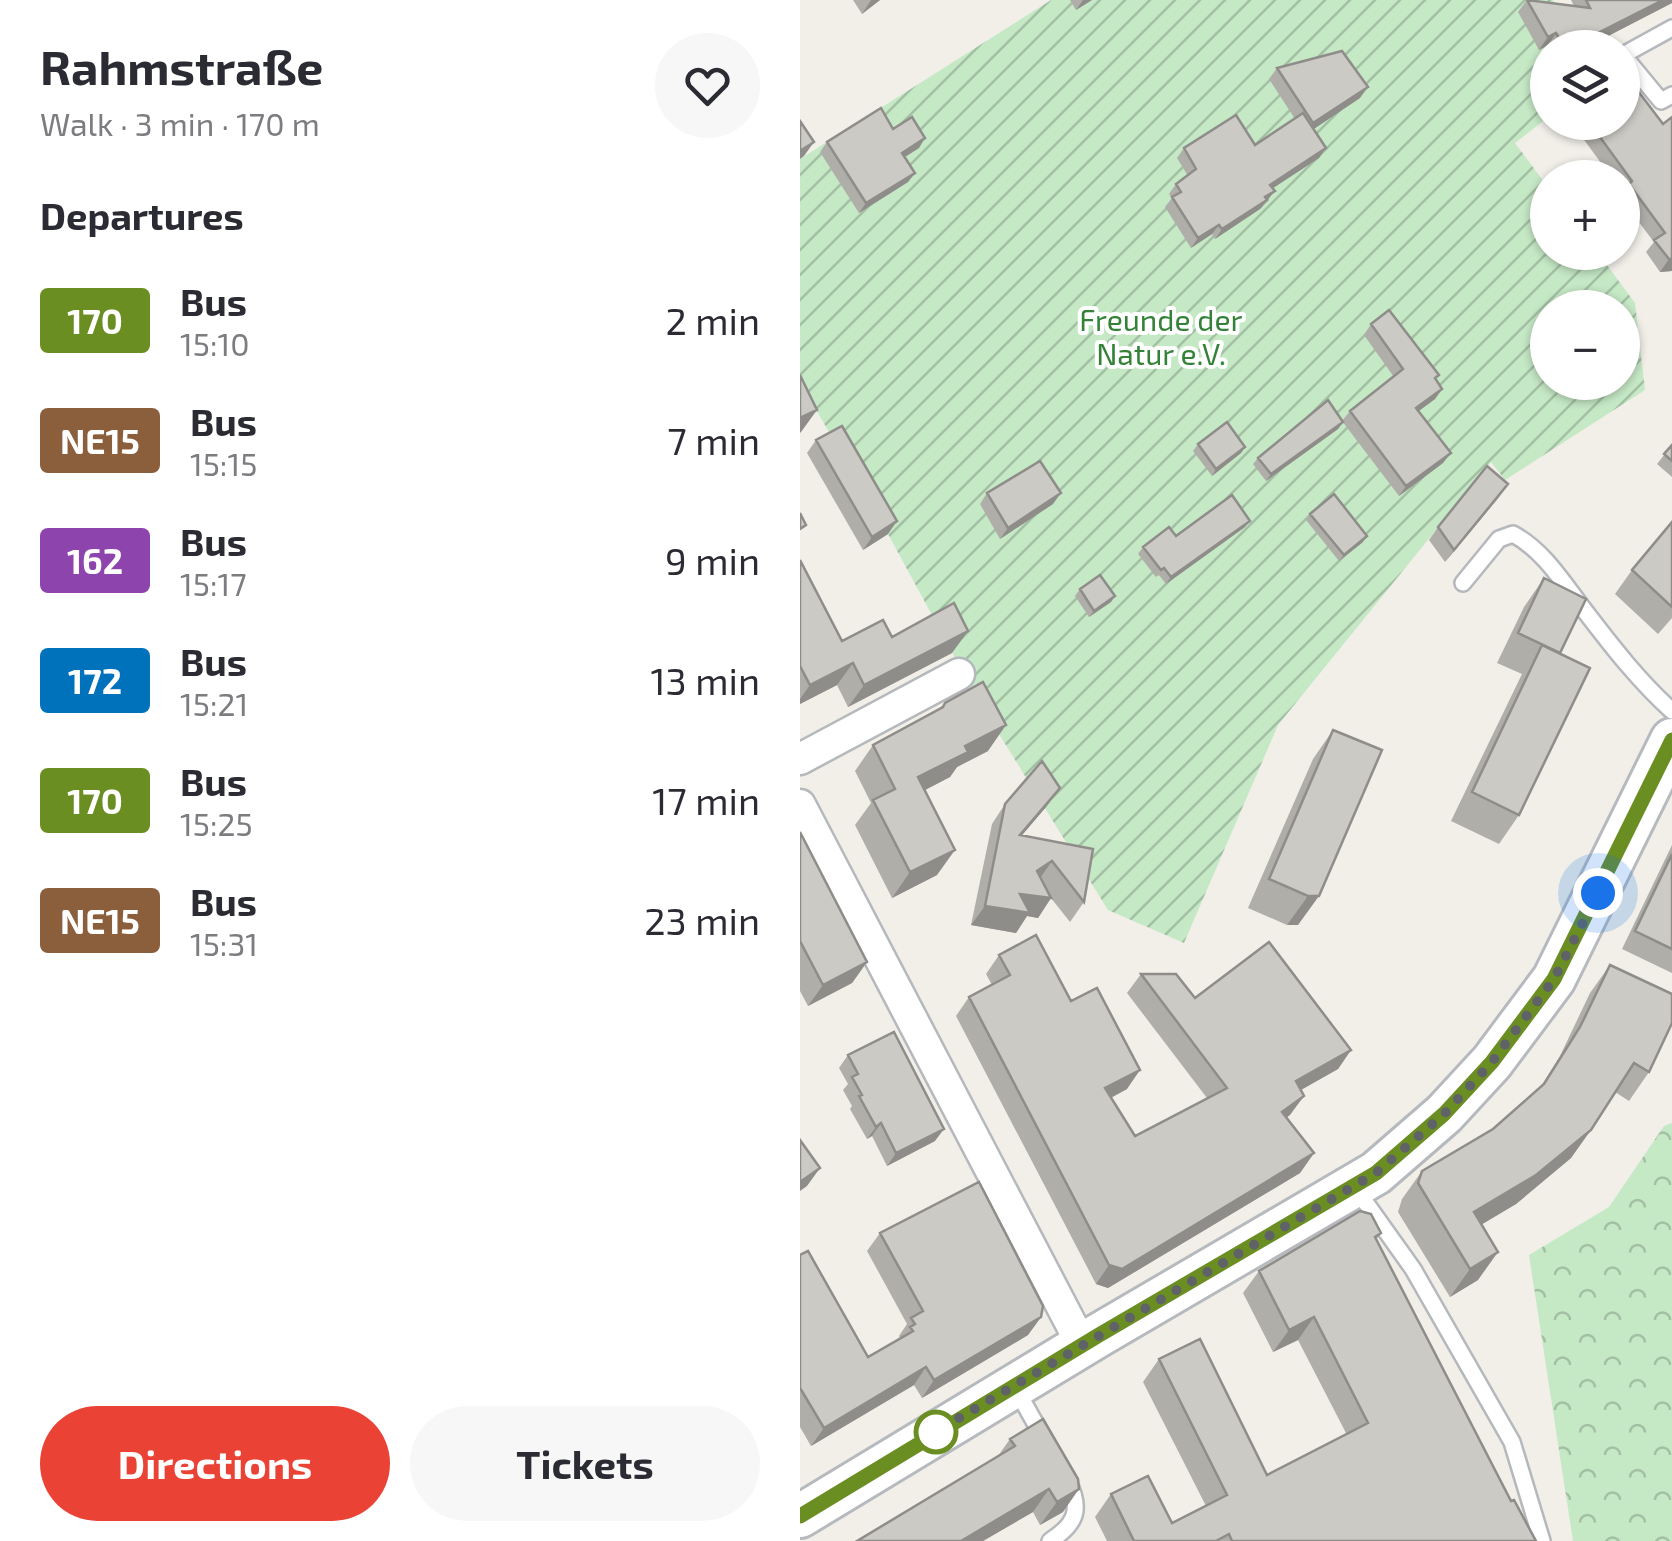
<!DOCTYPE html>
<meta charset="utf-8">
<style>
:root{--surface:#fff;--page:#f7f7f7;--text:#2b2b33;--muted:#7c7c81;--accent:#ea4335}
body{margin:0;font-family:"Exo 2",sans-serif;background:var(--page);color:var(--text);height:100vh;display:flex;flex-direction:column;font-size:38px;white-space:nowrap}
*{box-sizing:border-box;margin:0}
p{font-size:32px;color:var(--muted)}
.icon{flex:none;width:55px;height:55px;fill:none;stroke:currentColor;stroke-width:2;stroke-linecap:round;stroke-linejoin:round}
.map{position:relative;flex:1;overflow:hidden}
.panel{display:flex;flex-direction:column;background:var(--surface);width:800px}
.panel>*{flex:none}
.badge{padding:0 20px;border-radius:8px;font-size:35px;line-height:65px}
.controls{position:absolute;left:730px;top:30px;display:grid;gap:20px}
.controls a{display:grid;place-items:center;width:110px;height:110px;border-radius:50%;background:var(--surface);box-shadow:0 2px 8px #0004;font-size:50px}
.you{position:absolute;width:50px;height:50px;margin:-25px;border:8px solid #fff;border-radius:50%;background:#1a73e8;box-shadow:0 0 0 15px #1a73e833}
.map>.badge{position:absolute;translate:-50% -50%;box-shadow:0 0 0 5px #fff}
h2{padding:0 40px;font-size:38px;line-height:90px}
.round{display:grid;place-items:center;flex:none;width:105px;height:105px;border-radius:52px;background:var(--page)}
.headline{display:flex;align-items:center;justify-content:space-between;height:170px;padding:0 40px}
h1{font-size:48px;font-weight:700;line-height:75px}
.action{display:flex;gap:20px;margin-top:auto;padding:20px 40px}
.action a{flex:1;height:115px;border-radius:60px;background:var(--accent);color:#fff;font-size:40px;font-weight:700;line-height:115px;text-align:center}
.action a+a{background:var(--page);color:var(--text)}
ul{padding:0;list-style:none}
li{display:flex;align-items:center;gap:30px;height:120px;padding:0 40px}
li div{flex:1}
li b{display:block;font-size:38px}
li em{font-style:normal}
li .badge{min-width:110px;font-weight:700;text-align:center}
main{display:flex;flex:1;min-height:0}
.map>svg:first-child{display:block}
.forest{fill:url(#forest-crowns)}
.garden{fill:url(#garden-furrows);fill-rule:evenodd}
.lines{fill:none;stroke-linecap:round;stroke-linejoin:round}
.service-casing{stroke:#b5b8bc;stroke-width:20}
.minor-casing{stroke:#b5b8bc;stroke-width:35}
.secondary-casing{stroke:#b6babf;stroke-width:48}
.service{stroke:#fff;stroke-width:15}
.minor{stroke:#fff;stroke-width:30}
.secondary{stroke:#fff;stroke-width:42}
.wall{fill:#afaea9}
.shaded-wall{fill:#8f8d8a}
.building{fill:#cccac5;stroke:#8f8d8a;stroke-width:2.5}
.line-casing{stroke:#fff;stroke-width:22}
.line{stroke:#6b8e23;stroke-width:15}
.walk{stroke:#5f6368;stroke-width:10;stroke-dasharray:0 18}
.stop-dot{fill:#fff;stroke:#6b8e23;stroke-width:5}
.labels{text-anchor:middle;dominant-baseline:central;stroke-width:8;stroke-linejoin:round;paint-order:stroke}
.park-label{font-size:30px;fill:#348238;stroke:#fff}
</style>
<main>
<section class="panel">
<div class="headline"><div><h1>Rahmstraße</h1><p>Walk · 3 min · 170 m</p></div><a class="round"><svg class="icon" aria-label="heart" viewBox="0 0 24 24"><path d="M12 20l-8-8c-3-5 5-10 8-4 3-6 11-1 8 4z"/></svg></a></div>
<h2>Departures</h2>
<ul>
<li><span class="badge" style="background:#6b8e23;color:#fff">170</span><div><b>Bus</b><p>15:10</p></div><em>2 min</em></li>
<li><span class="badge" style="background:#8b5e3c;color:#fff">NE15</span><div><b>Bus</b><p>15:15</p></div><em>7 min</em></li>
<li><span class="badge" style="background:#8e44ad;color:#fff">162</span><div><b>Bus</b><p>15:17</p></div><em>9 min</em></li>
<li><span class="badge" style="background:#0072bc;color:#fff">172</span><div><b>Bus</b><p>15:21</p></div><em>13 min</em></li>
<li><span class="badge" style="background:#6b8e23;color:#fff">170</span><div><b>Bus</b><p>15:25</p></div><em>17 min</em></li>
<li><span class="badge" style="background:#8b5e3c;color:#fff">NE15</span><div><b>Bus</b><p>15:31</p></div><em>23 min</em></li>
</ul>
<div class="action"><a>Directions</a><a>Tickets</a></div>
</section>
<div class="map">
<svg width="872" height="1541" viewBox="0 0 872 1541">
<defs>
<pattern id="forest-crowns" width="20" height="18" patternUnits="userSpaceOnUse" patternTransform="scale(2.5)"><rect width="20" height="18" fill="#c5e8c5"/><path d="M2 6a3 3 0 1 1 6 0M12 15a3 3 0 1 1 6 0" fill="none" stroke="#a3c0a4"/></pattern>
<pattern id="garden-furrows" width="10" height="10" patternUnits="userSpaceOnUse" patternTransform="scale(2.5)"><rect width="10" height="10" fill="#c5e8c5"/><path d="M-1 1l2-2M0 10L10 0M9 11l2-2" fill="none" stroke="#a3c0a4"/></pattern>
</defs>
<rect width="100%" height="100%" fill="#f1efe8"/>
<path class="forest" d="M 872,1123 L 872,1541 L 773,1541 L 729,1255 L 809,1207 L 864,1126 Z"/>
<path class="garden" d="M 251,0 L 753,0 L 778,47 L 748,48 L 747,118 L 715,143 L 747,186 L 748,252 L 798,253 L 835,303 L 845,390 L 705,480 L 691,462 L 478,725 L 384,943 L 308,910 L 178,700 L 88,534 L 0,382 L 0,159 ZM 748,308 L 822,308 L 822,382 L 748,382 Z"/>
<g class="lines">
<defs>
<path id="service" d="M 872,28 L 823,55 L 861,101 L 872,95
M 663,583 L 699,539 L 713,534 C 746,552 765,586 788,615 C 814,649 840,682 872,711
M 556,1189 L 613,1269 L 712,1442 L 742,1541
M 216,1389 L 244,1439
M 250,1541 C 276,1524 282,1510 268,1481"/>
<path id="minor" d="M 0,759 L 159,674
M 0,805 L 282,1345"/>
<path id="secondary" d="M 0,1516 L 299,1335 L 576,1173 L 644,1114 L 692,1062 L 754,979 L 872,740"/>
</defs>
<use href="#service" class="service-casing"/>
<use href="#minor" class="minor-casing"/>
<use href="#secondary" class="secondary-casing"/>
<use href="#service" class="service"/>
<use href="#minor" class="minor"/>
<use href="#secondary" class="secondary"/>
</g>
<path class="wall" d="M 53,0 L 80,0 L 62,14 Z
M 270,0 L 292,0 L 276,10 Z
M 727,0 L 774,6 L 771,0 L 872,0 L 872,3 L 800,40 L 806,48 L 749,48 L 748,45 L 739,50 L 718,12 Z
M 477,68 L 560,98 L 513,129 L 526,148 L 519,158 L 473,188 L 468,201 L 460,209 L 415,239 L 412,234 L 391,248 L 365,207 L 372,198 L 369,194 L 376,184 L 388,176 L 377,158 L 384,148 L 455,145 L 495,119 L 469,79 Z
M 872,117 L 872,271 L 860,272 L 846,252 L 854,242 L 822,200 L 822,178 L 812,178 L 771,122 L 863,124 Z
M 93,129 L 119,148 L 105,157 L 115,173 L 108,182 L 59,213 L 20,152 L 27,142 Z
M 571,324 L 639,375 L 636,380 L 642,389 L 635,399 L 619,411 L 643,463 L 599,496 L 542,421 L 550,411 L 594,377 L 564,335 Z
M 543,422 L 538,429 L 466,481 L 453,464 L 458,458 Z
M 16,440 L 88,534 L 63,550 L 7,453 Z
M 398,444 L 445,447 L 441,453 L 412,476 L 393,451 Z
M 872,445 L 872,477 L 857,464 Z
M 187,493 L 253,504 L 200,539 L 180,504 Z
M 699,497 L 645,562 L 629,540 L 638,527 Z
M 510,514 L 563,542 L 539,561 L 506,520 Z
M 872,522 L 872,618 L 858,634 L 815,594 L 832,570 Z
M 445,527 L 366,584 L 359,575 L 356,577 L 338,554 L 343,547 L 376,536 Z
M 0,560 L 42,641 L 92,637 L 152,653 L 48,707 L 37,685 L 0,704 Z
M 744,578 L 760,653 L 719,815 L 699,844 L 651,821 L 722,674 L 697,663 L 724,607 Z
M 280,589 L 311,602 L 289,617 L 275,596 Z
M 145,703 L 188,751 L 157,767 L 150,777 L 125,790 L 137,875 L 92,898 L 55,825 L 71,803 L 55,771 L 73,745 L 140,708 Z
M 533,730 L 582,750 L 498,925 L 487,925 L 448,908 L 513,759 Z
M 260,788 L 246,807 L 222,835 L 293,849 L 284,902 L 270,922 L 251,898 L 238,918 L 227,916 L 216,933 L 171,925 L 192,824 L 205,804 Z
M 0,832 L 67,962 L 52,983 L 8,1006 L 0,991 Z
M 872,845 L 872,973 L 822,949 Z
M 199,955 L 271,1001 L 327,1089 L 311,1098 L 335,1136 L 407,1098 L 327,993 L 341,974 L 395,998 L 551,1050 L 538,1069 L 501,1090 L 504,1096 L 486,1118 L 514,1153 L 500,1173 L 308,1288 L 296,1284 L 156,1016 L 169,997 L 192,985 L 186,974 Z
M 810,965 L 849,1072 L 829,1101 L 815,1092 L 771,1158 L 716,1204 L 682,1224 L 678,1280 L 650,1297 L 598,1212 L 602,1199 L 622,1171 L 693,1129 L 740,1088 L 760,1056 L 790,993 Z
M 48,1055 L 135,1141 L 87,1166 L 72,1136 L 67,1139 L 50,1109 L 52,1106 L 43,1090 L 48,1084 L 39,1068 Z
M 80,1233 L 241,1317 L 228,1335 L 122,1398 L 114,1385 L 11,1446 L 0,1427 L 0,1255 L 68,1357 L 100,1338 L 99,1336 L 107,1324 L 67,1251 Z
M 581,1233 L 576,1240 L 711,1501 L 736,1541 L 307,1541 L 295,1517 L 311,1494 L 372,1523 L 406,1506 L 343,1382 L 359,1359 L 467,1475 L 547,1435 L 498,1340 L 473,1352 L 443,1293 L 459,1271 Z
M 243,1419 L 263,1512 L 240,1525 L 233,1512 L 183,1541 L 57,1541 L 198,1456 L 210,1439 Z"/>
<path class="shaded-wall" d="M 71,0 L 80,0 L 62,14 Z
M 283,0 L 292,0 L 276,10 Z
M 863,0 L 872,0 L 872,3 L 787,47 L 796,34 Z
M 756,33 L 748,45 L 739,50 L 748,37 Z
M 568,87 L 560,98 L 505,135 L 513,123 Z
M 125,138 L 119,148 L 95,163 L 102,153 Z
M 14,142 L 4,156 L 0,159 L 0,151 Z
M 526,148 L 519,158 L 464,194 L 470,185 Z
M 115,173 L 108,182 L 59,213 L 66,203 Z
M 475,191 L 460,209 L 415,239 L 422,229 Z
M 419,225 L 412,234 L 391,248 L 398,238 Z
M 869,259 L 872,259 L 872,271 L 860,272 Z
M 642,389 L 635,399 L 609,418 L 616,408 Z
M 17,410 L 1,432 L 0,433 L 0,418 Z
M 543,422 L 538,429 L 466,481 L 471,474 Z
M 445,447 L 441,453 L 412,476 L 416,469 Z
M 651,453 L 643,463 L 599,496 L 606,486 Z
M 708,484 L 699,497 L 645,562 L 654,550 Z
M 261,493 L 253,504 L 200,539 L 208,528 Z
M 97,521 L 88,534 L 63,550 L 72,537 Z
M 450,521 L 445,527 L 366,584 L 371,577 Z
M 567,536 L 563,542 L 539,561 L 544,555 Z
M 315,596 L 311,602 L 289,617 L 294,611 Z
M 168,631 L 152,653 L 48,707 L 64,685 Z
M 53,663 L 37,685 L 0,704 L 0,699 L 10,685 Z
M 206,725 L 188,751 L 157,767 L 150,777 L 100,803 L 118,777 L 165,746 Z
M 260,788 L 246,807 L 206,854 L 220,835 Z
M 155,850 L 137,875 L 92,898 L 110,872 Z
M 252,861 L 238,881 L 237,871 Z
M 220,894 L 251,898 L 238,918 L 227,916 L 216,933 L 171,925 L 185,906 Z
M 508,896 L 519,896 L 498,925 L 487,925 Z
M 67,962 L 52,983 L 8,1006 L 23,985 Z
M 551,1050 L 538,1069 L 483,1100 L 496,1081 Z
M 340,1070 L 327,1089 L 291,1108 L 305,1088 Z
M 504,1096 L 490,1115 L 469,1131 L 482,1112 Z
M 81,1123 L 72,1136 L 67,1139 L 76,1127 Z
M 144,1129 L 135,1141 L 87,1166 L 96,1153 Z
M 791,1130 L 771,1158 L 716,1204 L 654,1241 L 674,1212 Z
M 514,1153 L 500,1173 L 308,1288 L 296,1284 L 309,1265 Z
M 20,1168 L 7,1186 L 0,1191 L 0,1182 Z
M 698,1252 L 678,1280 L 650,1297 L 670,1269 Z
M 241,1317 L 228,1335 L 122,1398 L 134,1380 Z
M 514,1317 L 498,1340 L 473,1352 L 489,1330 Z
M 126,1367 L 114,1385 L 11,1446 L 24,1428 Z
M 249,1489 L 233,1512 L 183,1541 L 161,1541 Z
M 279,1489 L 263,1512 L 240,1525 L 257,1502 Z"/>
<path class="building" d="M 727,0 L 790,8 L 786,0 L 863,0 L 796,34 L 806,48 L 765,48 L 756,33 L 748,37 Z
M 542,51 L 568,87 L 513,123 L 477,68 Z
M 822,70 L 863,124 L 872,117 L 872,259 L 869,259 L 854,240 L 865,233 L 829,184 L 832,181 L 789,122 L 822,122 Z
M 81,108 L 93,129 L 112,117 L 125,138 L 102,153 L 115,173 L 66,203 L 27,142 Z
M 503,113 L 526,148 L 470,185 L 475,191 L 465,197 L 467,200 L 422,229 L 419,225 L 398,238 L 372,197 L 381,192 L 376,184 L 396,169 L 384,148 L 436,115 L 455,145 Z
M 0,121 L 14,142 L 0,151 Z
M 589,310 L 639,375 L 635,378 L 642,389 L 616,408 L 651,453 L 606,486 L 550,411 L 603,369 L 571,324 Z
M 0,375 L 17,410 L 0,418 Z
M 528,400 L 543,422 L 471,474 L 458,458 Z
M 427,422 L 445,447 L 416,469 L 398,444 Z
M 42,426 L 97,521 L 72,537 L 16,440 Z
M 872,445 L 872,461 L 864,454 Z
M 240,461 L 261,493 L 208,528 L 187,493 Z
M 687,466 L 708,484 L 654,550 L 638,527 Z
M 534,494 L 567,536 L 544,555 L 510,514 Z
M 432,495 L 450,521 L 371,577 L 364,568 L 361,570 L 343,547 L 369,527 L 376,536 Z
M 0,513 L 6,525 L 0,529 Z
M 872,522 L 872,607 L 832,570 Z
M 0,560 L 42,641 L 83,620 L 92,637 L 154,603 L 168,631 L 64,685 L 53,663 L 10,685 L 0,666 Z
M 300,575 L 315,596 L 294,611 L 280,589 Z
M 744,578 L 786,599 L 760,653 L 718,633 Z
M 742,645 L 790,668 L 719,815 L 672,792 Z
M 183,682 L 206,725 L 165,746 L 168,752 L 118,777 L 155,850 L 110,872 L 73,800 L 95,789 L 73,745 L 143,707 L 145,703 Z
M 533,730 L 582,750 L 519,896 L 508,896 L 469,879 Z
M 242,761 L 260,788 L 220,835 L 293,849 L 284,902 L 252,861 L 237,871 L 251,898 L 220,894 L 230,913 L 185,906 L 205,804 Z
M 0,832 L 67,962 L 23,985 L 0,941 Z
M 872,854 L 872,949 L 835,931 Z
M 236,935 L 271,1001 L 297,988 L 340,1070 L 305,1088 L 335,1136 L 427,1088 L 341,974 L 376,974 L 395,998 L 469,942 L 551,1050 L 496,1081 L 504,1096 L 482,1112 L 514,1153 L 322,1269 L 309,1265 L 169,997 L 210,975 L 199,955 Z
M 810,965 L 872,994 L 872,1023 L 849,1072 L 834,1063 L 791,1130 L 736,1175 L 674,1212 L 698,1252 L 670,1269 L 618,1183 L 622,1171 L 693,1129 L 744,1084 L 780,1027 Z
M 94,1032 L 144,1129 L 96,1153 L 81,1123 L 76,1127 L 59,1096 L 62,1095 L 52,1077 L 58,1074 L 48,1055 Z
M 0,1140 L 20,1168 L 0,1182 Z
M 179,1182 L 243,1306 L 241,1317 L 134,1380 L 126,1367 L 24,1428 L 0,1388 L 0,1255 L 8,1251 L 68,1357 L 113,1331 L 110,1327 L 115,1324 L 111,1318 L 123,1311 L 80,1233 Z
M 560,1211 L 571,1214 L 581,1233 L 575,1237 L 711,1501 L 714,1500 L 736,1541 L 432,1541 L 429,1534 L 416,1541 L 334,1541 L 311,1494 L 348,1476 L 372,1523 L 427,1495 L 359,1359 L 400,1339 L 467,1475 L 568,1423 L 514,1317 L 489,1330 L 459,1271 Z
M 243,1419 L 278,1479 L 279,1489 L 257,1502 L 249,1489 L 161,1541 L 57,1541 L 215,1446 L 210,1439 Z"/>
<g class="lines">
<defs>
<path id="line" d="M 0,1516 L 299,1335 L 576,1173 L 644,1114 L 692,1062 L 754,979 L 872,740"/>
</defs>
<use href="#line" class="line-casing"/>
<use href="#line" class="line"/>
<path class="walk" d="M 136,1432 L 132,1434 L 576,1173 L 644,1114 L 692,1062 L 754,979 L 798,893"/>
</g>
<circle class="stop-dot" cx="136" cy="1432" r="20"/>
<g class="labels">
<g class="park-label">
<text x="361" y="319">Freunde der<tspan x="361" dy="34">Natur e.V.</tspan></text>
</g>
</g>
</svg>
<div class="controls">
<a><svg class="icon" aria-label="layers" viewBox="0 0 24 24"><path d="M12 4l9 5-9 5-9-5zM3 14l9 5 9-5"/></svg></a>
<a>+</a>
<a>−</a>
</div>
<div class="you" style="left:798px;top:893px"></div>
</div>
</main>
